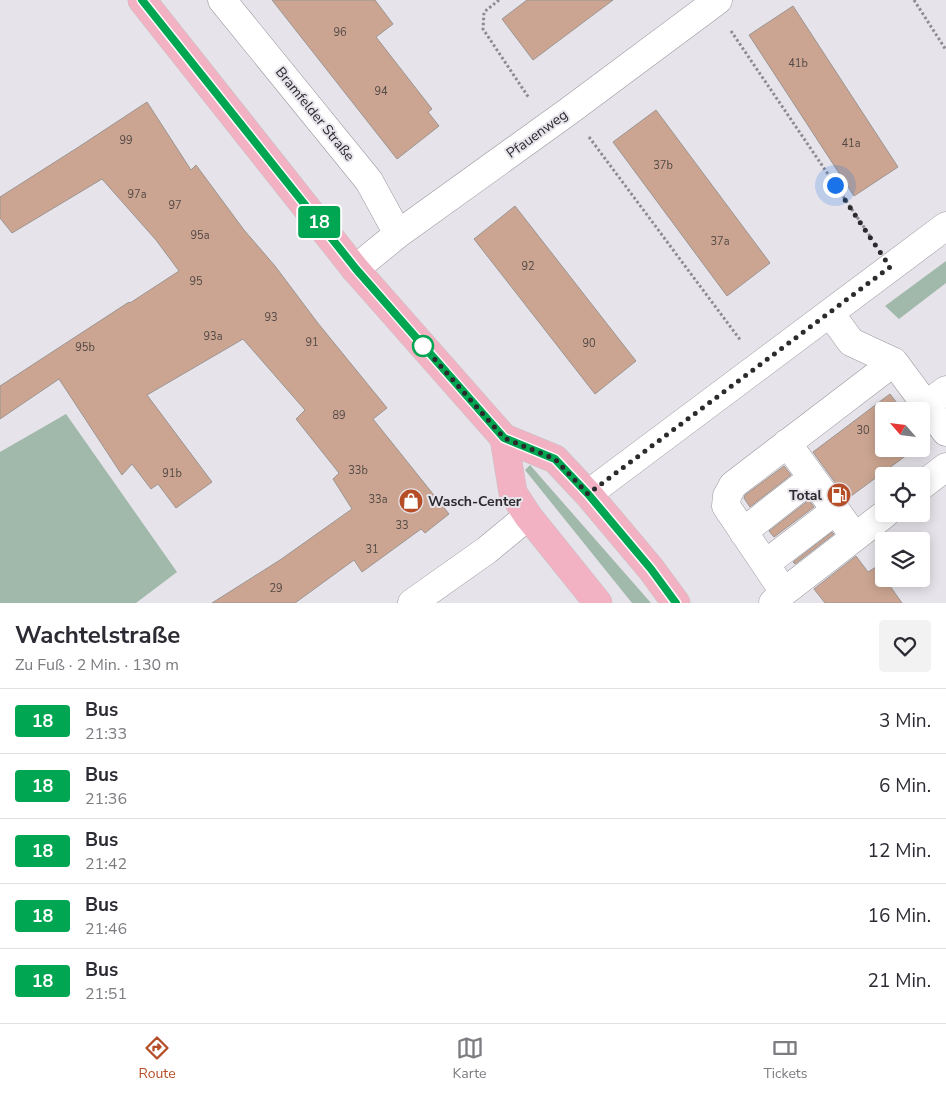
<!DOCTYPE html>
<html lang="de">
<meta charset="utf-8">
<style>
:root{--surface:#fff;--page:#f2f2f3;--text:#2b2b33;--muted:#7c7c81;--line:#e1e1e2;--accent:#b54d27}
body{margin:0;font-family:"Nunito Sans",sans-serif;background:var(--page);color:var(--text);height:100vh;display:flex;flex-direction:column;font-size:19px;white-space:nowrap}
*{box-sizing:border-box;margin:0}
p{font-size:16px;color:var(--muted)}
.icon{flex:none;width:28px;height:28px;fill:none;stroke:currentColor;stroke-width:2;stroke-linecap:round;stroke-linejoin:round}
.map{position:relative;height:603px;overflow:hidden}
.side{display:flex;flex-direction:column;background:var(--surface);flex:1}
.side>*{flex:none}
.badge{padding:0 10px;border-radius:4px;font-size:18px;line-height:32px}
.needle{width:32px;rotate:298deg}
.tools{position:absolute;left:875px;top:402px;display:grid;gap:10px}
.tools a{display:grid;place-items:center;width:55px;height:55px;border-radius:5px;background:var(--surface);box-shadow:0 2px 12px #0003;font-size:25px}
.you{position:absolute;width:25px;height:25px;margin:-12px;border:4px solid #fff;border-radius:50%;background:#1a73e8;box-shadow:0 0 0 8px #1a73e833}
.map>.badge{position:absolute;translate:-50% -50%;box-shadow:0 0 0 2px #fff}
.round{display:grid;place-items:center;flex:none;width:52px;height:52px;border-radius:5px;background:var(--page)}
.overview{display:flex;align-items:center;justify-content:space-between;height:85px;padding:0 15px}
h1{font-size:24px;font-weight:700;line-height:38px}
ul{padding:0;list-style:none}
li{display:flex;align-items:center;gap:15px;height:65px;padding:0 15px;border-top:1px solid var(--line)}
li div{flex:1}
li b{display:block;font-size:19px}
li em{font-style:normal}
li .badge{min-width:55px;font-weight:700;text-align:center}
.dock{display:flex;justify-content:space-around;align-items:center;height:70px;border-top:1px solid var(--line);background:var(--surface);font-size:14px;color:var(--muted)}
.dock a{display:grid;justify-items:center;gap:2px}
.dock .on{color:var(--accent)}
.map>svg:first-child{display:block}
.green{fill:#a1b9aa}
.building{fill:#cba591;stroke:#9c9591}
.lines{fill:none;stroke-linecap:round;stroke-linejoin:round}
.minor-casing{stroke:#9b979e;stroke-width:29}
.major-casing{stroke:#c4c3c4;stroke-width:29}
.path{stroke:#8d8b90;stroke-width:3;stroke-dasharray:2.5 2.5;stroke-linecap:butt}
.minor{stroke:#fff;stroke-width:28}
.major{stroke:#f2b2c4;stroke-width:28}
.line-casing{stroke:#fff;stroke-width:11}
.line{stroke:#00a651;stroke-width:8}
.walk{stroke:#2b2a2d;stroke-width:5;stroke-dasharray:0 9}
.stop-dot{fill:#fff;stroke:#00a651;stroke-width:2.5}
.labels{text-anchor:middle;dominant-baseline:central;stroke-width:4;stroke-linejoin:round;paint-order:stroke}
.number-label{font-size:11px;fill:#534946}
.street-label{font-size:14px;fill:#2b2a2d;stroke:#e6e3ea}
.poi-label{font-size:14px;font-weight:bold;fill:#2b2a2d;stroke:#e6e3ea;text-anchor:end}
</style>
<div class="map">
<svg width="946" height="603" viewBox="0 0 946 603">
<rect width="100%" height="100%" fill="#e6e3ea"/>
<path class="green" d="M 946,261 L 946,283 L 899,319 L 885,306 Z
M 66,414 L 177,572 L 136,603 L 0,603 L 0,452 Z
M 530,465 L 651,603 L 632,603 L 525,470 Z"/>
<path class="building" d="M 272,0 L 375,0 L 393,24 L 376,37 L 432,109 L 428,112 L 439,126 L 397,159 Z
M 527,0 L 613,0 L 533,60 L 502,19 Z
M 793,6 L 898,167 L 854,196 L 749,35 Z
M 147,102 L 191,170 L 196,165 L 244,230 L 275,266 L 317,322 L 387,408 L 373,419 L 449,514 L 425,533 L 421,529 L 362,572 L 354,560 L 295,603 L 212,603 L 280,560 L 352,509 L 333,479 L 339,473 L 296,419 L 305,410 L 243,339 L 147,395 L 212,482 L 176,508 L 158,484 L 151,489 L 132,464 L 122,475 L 59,379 L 0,419 L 0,386 L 129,302 L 130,303 L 179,271 L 156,240 L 102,179 L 12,233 L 0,218 L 0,197 L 77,148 Z
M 656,110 L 770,263 L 727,296 L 613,142 Z
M 515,206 L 636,361 L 595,394 L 474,239 Z
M 890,394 L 903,411 L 884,411 L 884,449 L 915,449 L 847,499 L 813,452 Z
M 784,466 L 791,475 L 750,507 L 744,498 L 745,495 Z
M 809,500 L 814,507 L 774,537 L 769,531 Z
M 832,532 L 834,534 L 795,564 L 793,562 Z
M 856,556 L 868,572 L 876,567 L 884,579 L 885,579 L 902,603 L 825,603 L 814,589 Z"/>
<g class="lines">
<defs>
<path id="minor" d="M 222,0 L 369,181 L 398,234
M 355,269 L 398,234 L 569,111 L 718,0
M 830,313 L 851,342 L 894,362 L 946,432
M 926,405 L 946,390
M 787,443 L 855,537
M 921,486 L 946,467
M 588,494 L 946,226
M 743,532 L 812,478
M 765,564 L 836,510
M 784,592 L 726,506 L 727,496 L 733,485 L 894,362
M 412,603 L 487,550 L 528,516
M 773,603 L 784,592 L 885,514"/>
<path id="major" d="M 142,0 L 355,269 L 504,438 L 555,459 L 588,494 L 651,569 L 676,603
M 504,438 L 513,493 L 528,516 L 598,603"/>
</defs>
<use href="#minor" class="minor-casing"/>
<use href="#major" class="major-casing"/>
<path class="path" d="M 499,0 L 484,12 L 483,29 L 529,98
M 914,0 L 946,50
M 731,31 L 872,239
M 589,137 L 741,341"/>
<use href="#minor" class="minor"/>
<use href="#major" class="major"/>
</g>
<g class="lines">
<defs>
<path id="line" d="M 142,0 L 356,269 L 504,438 L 555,459 L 588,494 L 651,569 L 676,603"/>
</defs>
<use href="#line" class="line-casing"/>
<use href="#line" class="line"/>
<path class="walk" d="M 423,346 L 504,438 L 555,459 L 588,494 L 890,267 L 835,185"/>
</g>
<defs>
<symbol id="fuel-disc" viewBox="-11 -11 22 22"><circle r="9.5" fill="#b54d27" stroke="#e6e3ea"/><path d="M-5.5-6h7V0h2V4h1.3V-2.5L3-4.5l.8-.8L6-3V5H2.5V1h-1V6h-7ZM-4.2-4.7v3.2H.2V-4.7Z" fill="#fff"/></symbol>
<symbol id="shop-disc" viewBox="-11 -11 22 22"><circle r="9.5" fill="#b54d27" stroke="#e6e3ea"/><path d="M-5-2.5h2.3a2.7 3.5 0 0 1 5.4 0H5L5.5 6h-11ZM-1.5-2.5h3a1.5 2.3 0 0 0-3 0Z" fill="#fff"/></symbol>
</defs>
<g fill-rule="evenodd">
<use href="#fuel-disc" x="825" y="481" width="28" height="28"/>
<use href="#shop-disc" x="397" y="487" width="28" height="28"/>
</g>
<circle class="stop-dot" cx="423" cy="346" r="10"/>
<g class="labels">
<g class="number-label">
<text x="340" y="32">96</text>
<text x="798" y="63">41b</text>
<text x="381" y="91">94</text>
<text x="126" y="140">99</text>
<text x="851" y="143">41a</text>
<text x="663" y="165">37b</text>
<text x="137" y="194">97a</text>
<text x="175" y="205">97</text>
<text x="200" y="235">95a</text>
<text x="720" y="241">37a</text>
<text x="528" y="266">92</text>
<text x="196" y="281">95</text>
<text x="271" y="317">93</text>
<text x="213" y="336">93a</text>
<text x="312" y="342">91</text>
<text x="589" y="343">90</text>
<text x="85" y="347">95b</text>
<text x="339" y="415">89</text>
<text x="863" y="430">30</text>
<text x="358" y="470">33b</text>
<text x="172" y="473">91b</text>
<text x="378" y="499">33a</text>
<text x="402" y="525">33</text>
<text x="372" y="549">31</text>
<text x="276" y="588">29</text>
</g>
<g class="street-label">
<text transform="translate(315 114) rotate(51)">Bramfelder Straße</text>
<text transform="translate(537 134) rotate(-36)">Pfauenweg</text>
</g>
<g class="poi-label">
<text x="822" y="495">Total</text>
<text x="428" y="501" text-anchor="start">Wasch-Center</text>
</g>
</g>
</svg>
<div class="tools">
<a><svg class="needle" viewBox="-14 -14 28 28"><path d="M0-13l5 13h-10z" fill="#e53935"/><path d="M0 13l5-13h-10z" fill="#7c7c81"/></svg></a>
<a><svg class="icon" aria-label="locate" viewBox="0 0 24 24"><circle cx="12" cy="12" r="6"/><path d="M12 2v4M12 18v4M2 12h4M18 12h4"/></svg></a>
<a><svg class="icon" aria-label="layers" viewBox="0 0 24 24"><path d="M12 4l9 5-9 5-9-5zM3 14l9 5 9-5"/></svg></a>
</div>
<div class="you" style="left:835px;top:185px"></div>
<b class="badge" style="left:319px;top:222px;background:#00a651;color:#fff">18</b>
</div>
<section class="side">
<div class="overview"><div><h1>Wachtelstraße</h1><p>Zu Fuß · 2 Min. · 130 m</p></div><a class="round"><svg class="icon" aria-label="heart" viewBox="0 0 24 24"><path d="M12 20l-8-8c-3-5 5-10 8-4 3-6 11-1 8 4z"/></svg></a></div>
<ul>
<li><span class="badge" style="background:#00a651;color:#fff">18</span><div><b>Bus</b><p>21:33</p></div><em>3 Min.</em></li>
<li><span class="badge" style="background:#00a651;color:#fff">18</span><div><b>Bus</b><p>21:36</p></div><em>6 Min.</em></li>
<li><span class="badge" style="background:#00a651;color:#fff">18</span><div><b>Bus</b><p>21:42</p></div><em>12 Min.</em></li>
<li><span class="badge" style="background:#00a651;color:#fff">18</span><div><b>Bus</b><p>21:46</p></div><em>16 Min.</em></li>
<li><span class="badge" style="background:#00a651;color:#fff">18</span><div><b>Bus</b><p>21:51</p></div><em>21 Min.</em></li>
</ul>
</section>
<nav class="dock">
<a class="on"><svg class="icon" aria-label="directions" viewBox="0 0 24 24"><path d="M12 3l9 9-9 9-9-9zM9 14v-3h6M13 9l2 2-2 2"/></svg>Route</a>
<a><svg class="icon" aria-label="map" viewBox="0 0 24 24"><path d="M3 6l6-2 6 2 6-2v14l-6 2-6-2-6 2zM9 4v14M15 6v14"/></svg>Karte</a>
<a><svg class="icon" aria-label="tickets" viewBox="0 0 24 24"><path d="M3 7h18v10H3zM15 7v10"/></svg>Tickets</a>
</nav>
